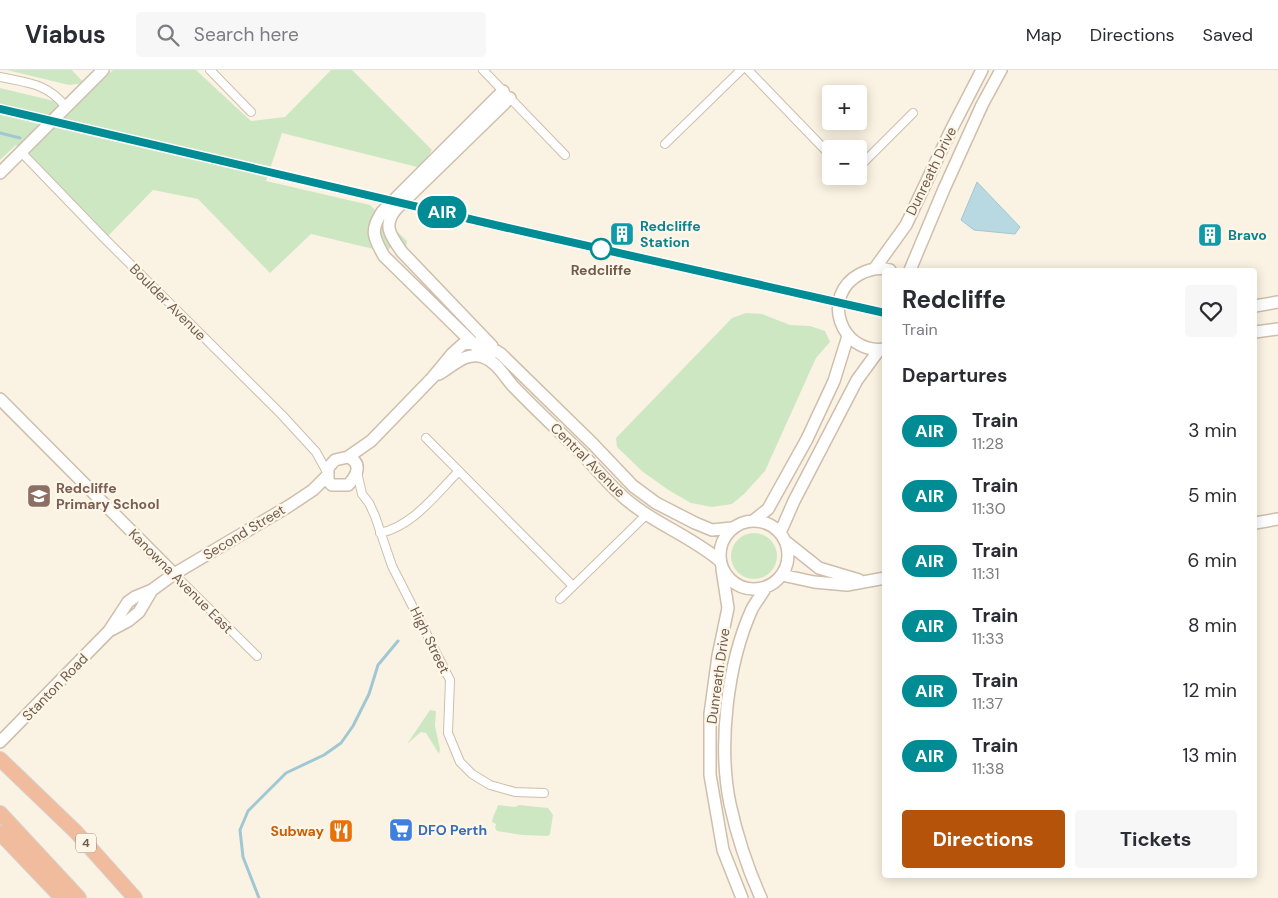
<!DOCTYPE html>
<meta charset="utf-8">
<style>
:root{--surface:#fff;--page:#f7f7f7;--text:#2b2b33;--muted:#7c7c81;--line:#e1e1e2;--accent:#b45309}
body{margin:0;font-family:"DM Sans",sans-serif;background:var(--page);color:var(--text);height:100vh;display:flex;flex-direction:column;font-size:19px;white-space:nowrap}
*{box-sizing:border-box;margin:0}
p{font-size:16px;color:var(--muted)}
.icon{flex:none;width:28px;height:28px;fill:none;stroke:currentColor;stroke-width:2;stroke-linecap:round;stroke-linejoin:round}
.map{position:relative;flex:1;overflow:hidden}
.details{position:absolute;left:882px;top:198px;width:375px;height:610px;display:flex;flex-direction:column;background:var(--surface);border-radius:5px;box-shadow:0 2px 12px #0003}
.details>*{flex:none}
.badge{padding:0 10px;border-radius:16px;font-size:18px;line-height:32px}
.buttons{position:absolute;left:822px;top:15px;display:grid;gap:10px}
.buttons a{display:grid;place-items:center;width:45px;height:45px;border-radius:5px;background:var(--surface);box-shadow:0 2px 12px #0003;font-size:25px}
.map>.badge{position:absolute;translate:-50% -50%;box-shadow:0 0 0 2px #fff}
h2{padding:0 20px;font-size:19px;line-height:45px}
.round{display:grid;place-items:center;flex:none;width:52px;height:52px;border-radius:5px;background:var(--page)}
.overview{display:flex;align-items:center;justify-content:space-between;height:85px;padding:0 20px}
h1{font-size:24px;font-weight:700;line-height:38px}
.action{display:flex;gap:10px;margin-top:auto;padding:10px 20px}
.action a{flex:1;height:58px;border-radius:5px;background:var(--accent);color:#fff;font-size:20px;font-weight:700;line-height:58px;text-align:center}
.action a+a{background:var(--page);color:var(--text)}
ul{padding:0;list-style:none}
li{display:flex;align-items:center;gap:15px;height:65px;padding:0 20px}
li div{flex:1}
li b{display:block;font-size:19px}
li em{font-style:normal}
li .badge{min-width:55px;font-weight:700;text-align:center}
header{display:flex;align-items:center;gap:30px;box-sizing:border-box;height:70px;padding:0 25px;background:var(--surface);border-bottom:1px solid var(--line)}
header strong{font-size:24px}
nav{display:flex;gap:28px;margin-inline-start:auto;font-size:18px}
.search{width:350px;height:45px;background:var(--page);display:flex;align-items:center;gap:12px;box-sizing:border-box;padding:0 18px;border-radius:5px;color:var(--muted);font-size:19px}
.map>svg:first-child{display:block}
.green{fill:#cee7c3}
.water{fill:#b9d9e2;stroke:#a0c7d3}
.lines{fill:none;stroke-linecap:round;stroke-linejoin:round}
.stream{stroke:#a0c7d3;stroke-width:3}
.street-casing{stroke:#cdbead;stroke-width:10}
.secondary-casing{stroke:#cfbeab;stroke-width:14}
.highway-casing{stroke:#d7d1cd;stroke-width:16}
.street{stroke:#fff;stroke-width:8}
.secondary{stroke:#fff;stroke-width:11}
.highway{stroke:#f1bb9e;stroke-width:14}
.line-casing{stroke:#fff;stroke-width:11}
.line{stroke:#008c95;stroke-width:8}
.stop-dot{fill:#fff;stroke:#008c95;stroke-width:2.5}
.labels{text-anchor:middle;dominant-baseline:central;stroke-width:4.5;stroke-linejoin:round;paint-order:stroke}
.shield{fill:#fef7e9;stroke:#9b8a7a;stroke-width:1}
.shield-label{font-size:12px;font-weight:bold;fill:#705c4b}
.street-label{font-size:14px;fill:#705c4b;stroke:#fef7e9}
.culture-label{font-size:14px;font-weight:bold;fill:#0d838f;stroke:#fef7e9;text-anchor:start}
.stop-label{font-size:14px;font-weight:bold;fill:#705c4b;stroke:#fef7e9}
.education-label{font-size:14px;font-weight:bold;fill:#785e54;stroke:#fef7e9;text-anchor:start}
.shop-label{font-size:14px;font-weight:bold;fill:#366cbe;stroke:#fef7e9;text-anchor:start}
.food-label{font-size:14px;font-weight:bold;fill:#c56008;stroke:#fef7e9;text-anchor:end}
</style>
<header>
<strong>Viabus</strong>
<div class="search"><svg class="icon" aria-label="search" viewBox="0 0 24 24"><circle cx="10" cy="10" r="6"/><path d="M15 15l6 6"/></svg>Search here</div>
<nav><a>Map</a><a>Directions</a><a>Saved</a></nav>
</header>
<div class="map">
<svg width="1278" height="828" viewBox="0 0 1278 828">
<rect width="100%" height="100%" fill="#faf3e3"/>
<path class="green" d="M 7,0 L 72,0 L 84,13 L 69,15 Z
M 113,0 L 196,0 L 251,51 L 285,47 L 331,0 L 352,0 L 432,80 L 421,98 L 282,63 L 266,111 L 370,135 L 407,171 L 405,182 L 392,176 L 386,182 L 311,164 L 270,203 L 198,129 L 153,120 L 108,166 L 16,75 L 0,90 L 0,18 L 75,36 Z
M 746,243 L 762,244 L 790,255 L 810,256 L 825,261 L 830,272 L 816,288 L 765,401 L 744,424 L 732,434 L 712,437 L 691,433 L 670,421 L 643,402 L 617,377 L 616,368 L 732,248 Z
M731 486a23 23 0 1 1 46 0a23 23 0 1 1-46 0Z
M 430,640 L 436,641 L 435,656 L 440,679 L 439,684 L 426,663 L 421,662 L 407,674 Z
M 498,735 L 515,737 L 519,735 L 548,738 L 553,745 L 550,764 L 548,766 L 522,765 L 497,761 L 495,758 L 496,754 L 492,752 C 493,745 496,742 498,735 Z"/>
<path class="water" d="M 977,112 L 1020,157 L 1015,164 L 974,160 L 961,150 Z"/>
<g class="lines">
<path class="stream" d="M 0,63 L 20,68
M 259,828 L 243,787 L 240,760 L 248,741 L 286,703 L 324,685 L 341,673 L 353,656 L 369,624 L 378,595 L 398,571"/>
<defs>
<path id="street" d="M 210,0 L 251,42
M 483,0 L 565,85
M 748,0 L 831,86
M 0,7 C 28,13 47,13 66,37
M 665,74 L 741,0
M 21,82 L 104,168 L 282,345 L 316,382 L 327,402
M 859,97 L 913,43
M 426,368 L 573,516
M 357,402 L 362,424 L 369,433 L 375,446 L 392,496 L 450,610 L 448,663 L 460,692 L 472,704 L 490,715 L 515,722 L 544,723
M 380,463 C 413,456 436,424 459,401
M 174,504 L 257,586
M 560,529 L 647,444"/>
<path id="secondary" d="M 0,103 L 103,0
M 875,198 L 906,155 L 950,62 L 982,0
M 910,200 L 944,119 L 982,35 L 1001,0
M 1255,236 L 1278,232
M 1255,262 L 1278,259
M 492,276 L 402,182 C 391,166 382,156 396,139 L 510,28
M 885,279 C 840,285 820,225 860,204 C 870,199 880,197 890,200
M 493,293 L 384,186 C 373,167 370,160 382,142 L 503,21
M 439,304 C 453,296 466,281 483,287 C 497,292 504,306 513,316 C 535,339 559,361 581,383 C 594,396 605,410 618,422 C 647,451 688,464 719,490
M 0,329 L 174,504
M 348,387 L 371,371 L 433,307 L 452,284 L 463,274 L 473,273 L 485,274 L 501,284 L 593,374 L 633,416 L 656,433 L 695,453 L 712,460 L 732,458
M 348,387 C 363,393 357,406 348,415 L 332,415 L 328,411 L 328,398 L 335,390 Z
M720 485a34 34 0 1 1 68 0a34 34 0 1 1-68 0Z
M 753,451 L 768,439 L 807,369 L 834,311 L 848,266
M 1255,453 L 1278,449
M 780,463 L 794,431 L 857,310 L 879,280
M 785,471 L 819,498 L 859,510
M 722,499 L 728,538 L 718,586 L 710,644 L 710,705 L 723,780 L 742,828
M 782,505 L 814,512 L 847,515 L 885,508
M 111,560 L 128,551 L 139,542 L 152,520
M 0,672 L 109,561 L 128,532 L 135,527 L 152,520 L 174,504 L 289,436 L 313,420 L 327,406
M 761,828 C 748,799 737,766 730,734 C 718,676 727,594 752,539 C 756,532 762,524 766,517"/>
<path id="highway" d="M 0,689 L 76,762 L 135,828
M 0,743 L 79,828
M 0,763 L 62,828"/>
</defs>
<use href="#street" class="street-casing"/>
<use href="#secondary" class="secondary-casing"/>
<use href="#highway" class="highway-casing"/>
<use href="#street" class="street"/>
<use href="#secondary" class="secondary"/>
<use href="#highway" class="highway"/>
</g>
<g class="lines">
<defs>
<path id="line" d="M 0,39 L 508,158 L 885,243"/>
</defs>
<use href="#line" class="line-casing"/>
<use href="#line" class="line"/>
</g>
<defs>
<symbol id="building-square" viewBox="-11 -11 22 22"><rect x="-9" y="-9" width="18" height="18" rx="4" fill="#0f9aa8" stroke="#fef7e9"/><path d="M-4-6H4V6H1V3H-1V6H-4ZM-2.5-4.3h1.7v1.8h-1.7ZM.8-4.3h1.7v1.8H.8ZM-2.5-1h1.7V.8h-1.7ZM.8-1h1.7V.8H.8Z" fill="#fff"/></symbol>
<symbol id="school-square" viewBox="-11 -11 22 22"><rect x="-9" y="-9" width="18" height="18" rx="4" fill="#8d6e63" stroke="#fef7e9"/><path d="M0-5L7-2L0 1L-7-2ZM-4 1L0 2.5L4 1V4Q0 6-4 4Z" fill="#fff"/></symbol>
<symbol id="supermarket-square" viewBox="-11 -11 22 22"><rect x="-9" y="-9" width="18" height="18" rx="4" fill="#3f7fe0" stroke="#fef7e9"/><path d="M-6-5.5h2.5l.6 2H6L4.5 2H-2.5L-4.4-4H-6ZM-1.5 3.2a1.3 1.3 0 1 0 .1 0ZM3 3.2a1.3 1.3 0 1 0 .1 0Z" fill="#fff"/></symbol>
<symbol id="restaurant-square" viewBox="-11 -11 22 22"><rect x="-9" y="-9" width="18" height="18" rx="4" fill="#e8710a" stroke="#fef7e9"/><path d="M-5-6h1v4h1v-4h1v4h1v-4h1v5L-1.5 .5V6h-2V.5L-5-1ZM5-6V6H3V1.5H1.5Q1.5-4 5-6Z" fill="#fff"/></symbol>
</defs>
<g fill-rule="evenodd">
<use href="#building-square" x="608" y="150" width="28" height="28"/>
<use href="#building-square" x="1196" y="151" width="28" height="28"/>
<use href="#school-square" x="25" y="412" width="28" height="28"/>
<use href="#supermarket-square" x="387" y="746" width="28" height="28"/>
<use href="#restaurant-square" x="327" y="747" width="28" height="28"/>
</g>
<circle class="stop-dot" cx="601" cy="179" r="10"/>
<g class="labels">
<rect class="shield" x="76" y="763.5" width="20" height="19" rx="4"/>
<g class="shield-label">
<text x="86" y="773">4</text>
</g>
<g class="street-label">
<text transform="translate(931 101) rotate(-64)">Dunreath Drive</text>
<text transform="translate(168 232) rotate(45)">Boulder Avenue</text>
<text transform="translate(588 390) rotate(45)">Central Avenue</text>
<text transform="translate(244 462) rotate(-31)">Second Street</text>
<text transform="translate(181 511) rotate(45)">Kanowna Avenue East</text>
<text transform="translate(430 570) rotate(64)">High Street</text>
<text transform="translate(718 606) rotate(-82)">Dunreath Drive</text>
<text transform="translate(55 617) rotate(-46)">Stanton Road</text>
</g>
<g class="culture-label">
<text x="640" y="156">Redcliffe<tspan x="640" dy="16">Station</tspan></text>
<text x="1228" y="165">Bravo</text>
</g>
<g class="stop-label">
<text x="601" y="200">Redcliffe</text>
</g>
<g class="education-label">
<text x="56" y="418">Redcliffe<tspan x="56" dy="16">Primary School</tspan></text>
</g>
<g class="shop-label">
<text x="418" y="760">DFO Perth</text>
</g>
<g class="food-label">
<text x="324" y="761">Subway</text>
</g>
</g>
</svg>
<div class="buttons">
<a>+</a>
<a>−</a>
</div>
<b class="badge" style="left:442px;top:142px;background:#008c95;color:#fff">AIR</b>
<section class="details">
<div class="overview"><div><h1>Redcliffe</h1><p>Train</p></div><a class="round"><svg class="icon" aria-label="heart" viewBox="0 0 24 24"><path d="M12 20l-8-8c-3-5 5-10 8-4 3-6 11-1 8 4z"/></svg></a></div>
<h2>Departures</h2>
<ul>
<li><span class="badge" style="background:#008c95;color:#fff">AIR</span><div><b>Train</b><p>11:28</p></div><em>3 min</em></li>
<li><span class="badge" style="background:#008c95;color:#fff">AIR</span><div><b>Train</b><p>11:30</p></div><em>5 min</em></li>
<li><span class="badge" style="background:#008c95;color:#fff">AIR</span><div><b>Train</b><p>11:31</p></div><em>6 min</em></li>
<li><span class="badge" style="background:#008c95;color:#fff">AIR</span><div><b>Train</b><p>11:33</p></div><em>8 min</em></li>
<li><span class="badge" style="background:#008c95;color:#fff">AIR</span><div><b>Train</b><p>11:37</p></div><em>12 min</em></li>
<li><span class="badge" style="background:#008c95;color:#fff">AIR</span><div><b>Train</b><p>11:38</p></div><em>13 min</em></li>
</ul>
<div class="action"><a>Directions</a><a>Tickets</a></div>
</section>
</div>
